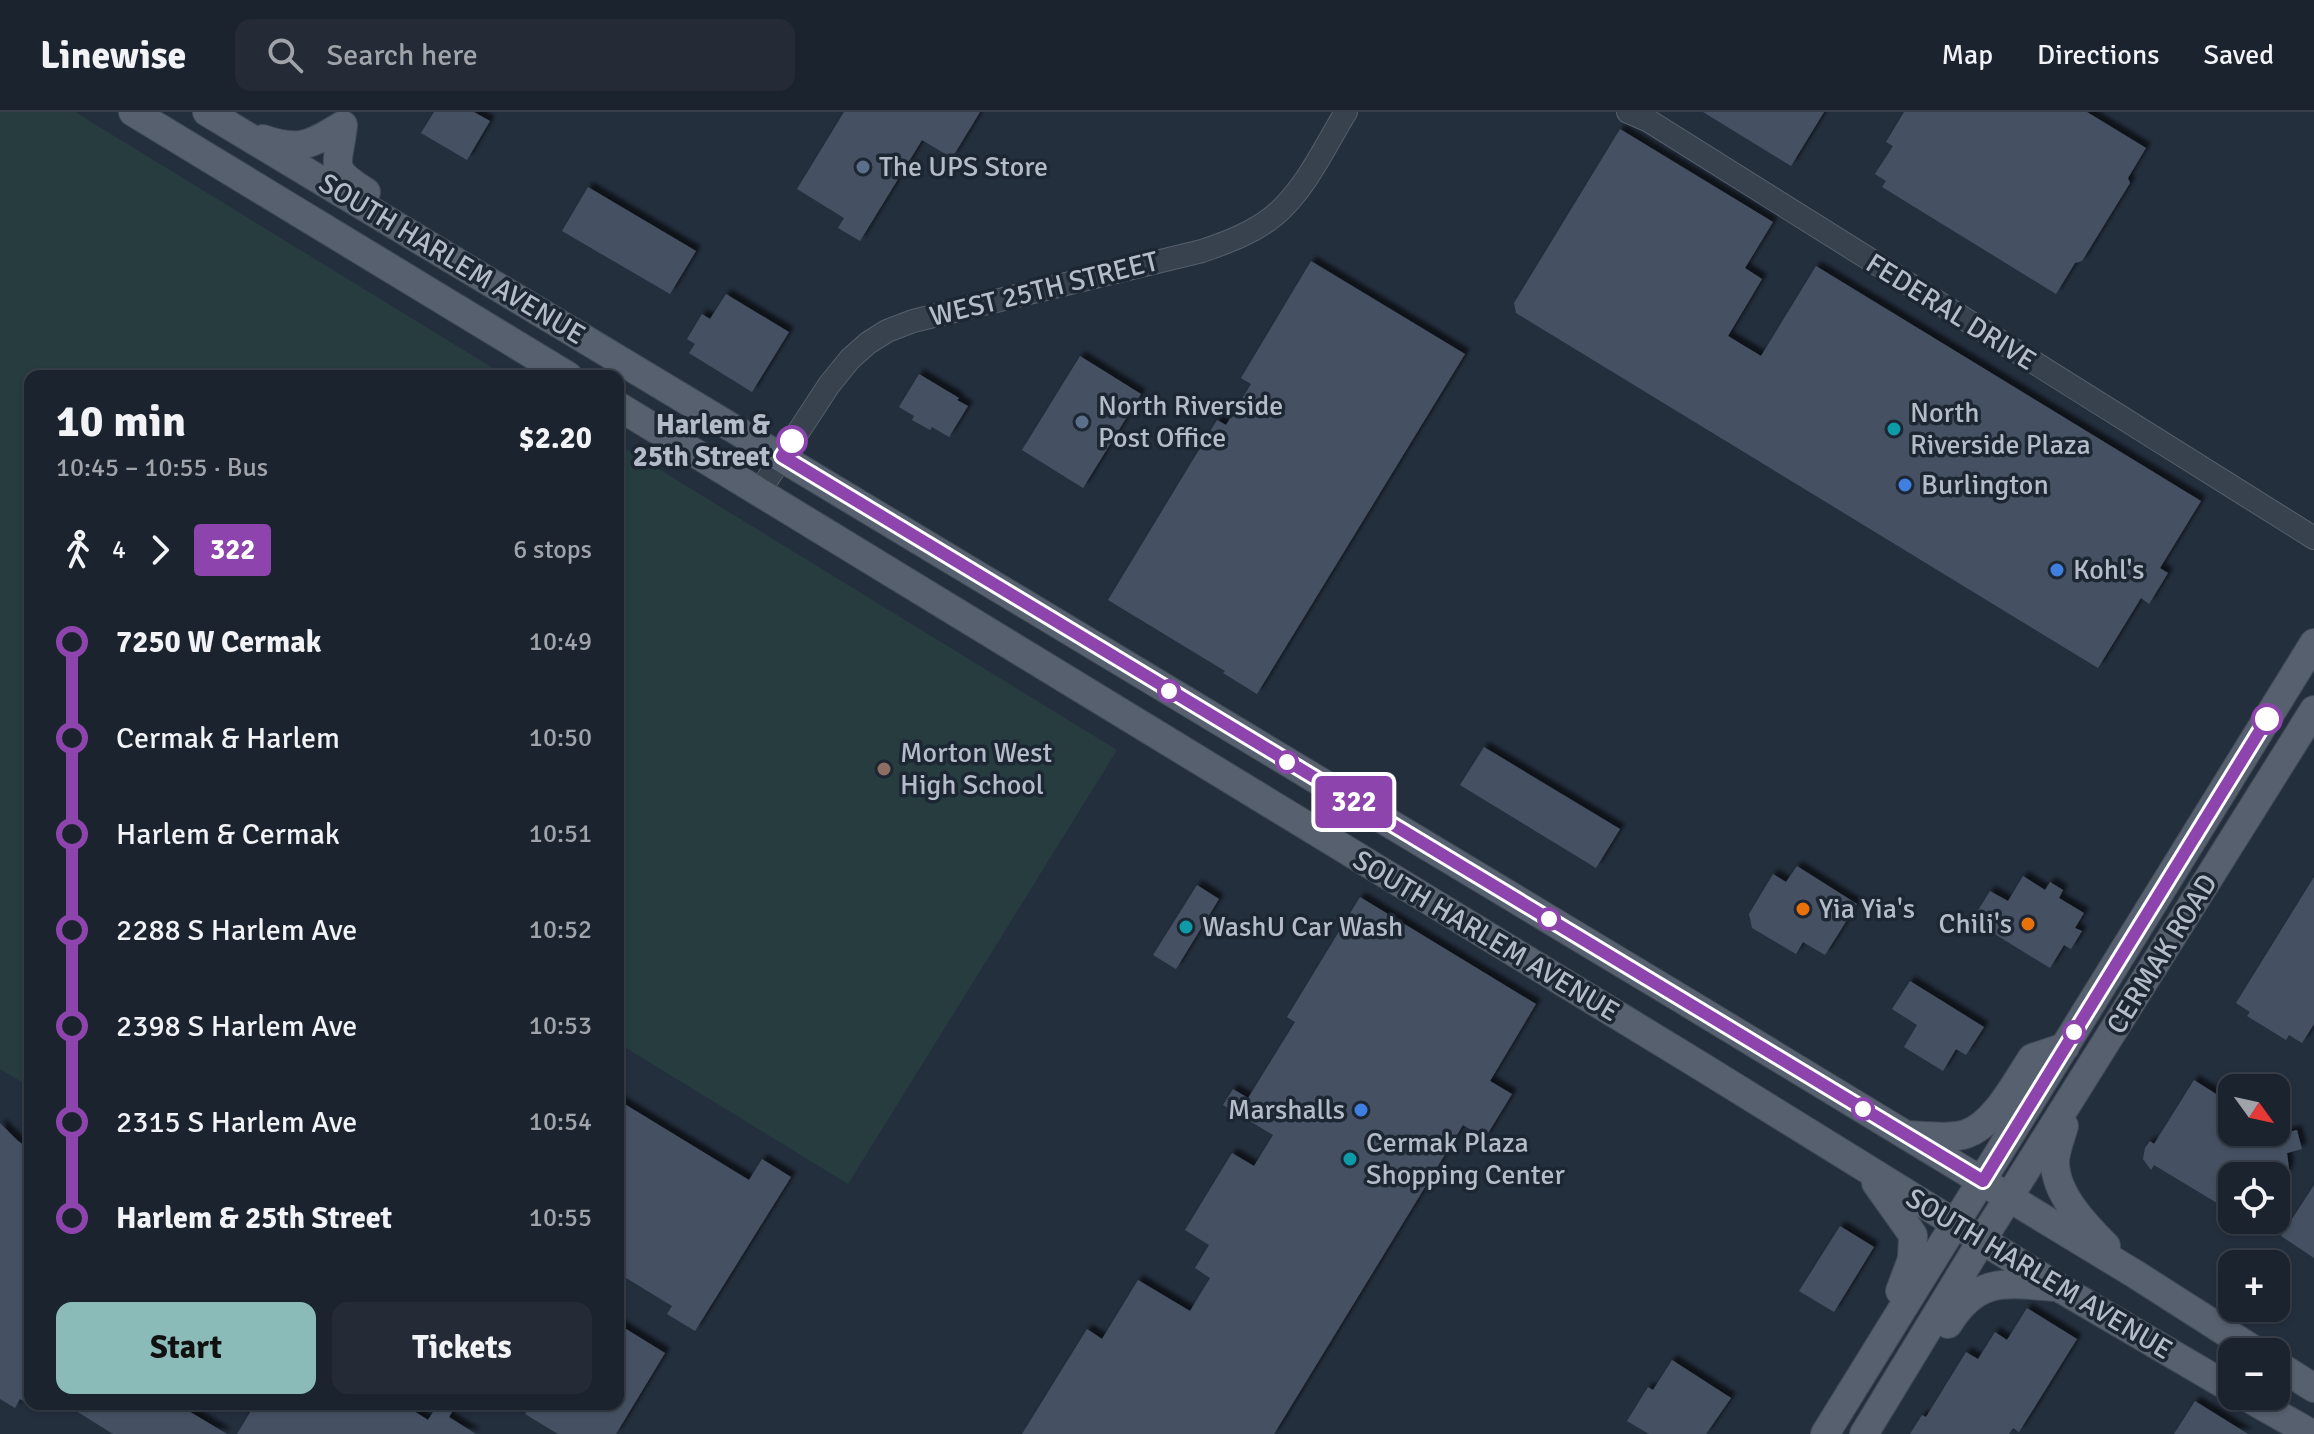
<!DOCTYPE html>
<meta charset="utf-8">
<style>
:root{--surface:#1b232e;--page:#242b36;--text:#f1f3f6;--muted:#a0a4aa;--line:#39404a;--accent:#8bbbb9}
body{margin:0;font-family:Signika,sans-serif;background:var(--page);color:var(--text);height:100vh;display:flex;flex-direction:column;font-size:30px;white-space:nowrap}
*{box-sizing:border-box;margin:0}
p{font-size:26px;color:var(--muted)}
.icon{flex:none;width:44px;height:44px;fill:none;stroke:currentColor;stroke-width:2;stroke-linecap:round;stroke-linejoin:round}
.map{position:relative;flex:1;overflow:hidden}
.sheet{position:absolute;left:24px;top:258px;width:600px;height:1040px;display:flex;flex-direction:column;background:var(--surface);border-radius:16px;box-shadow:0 2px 6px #0004,0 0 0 2px var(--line)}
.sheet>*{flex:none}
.badge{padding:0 16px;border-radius:6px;font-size:28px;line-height:52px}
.needle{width:52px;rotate:123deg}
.fabs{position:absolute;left:2218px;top:962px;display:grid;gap:16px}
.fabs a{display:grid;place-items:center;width:72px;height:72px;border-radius:16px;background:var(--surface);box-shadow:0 2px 6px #0004,0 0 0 2px var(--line);font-size:40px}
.map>.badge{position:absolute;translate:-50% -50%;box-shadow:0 0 0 4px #fff}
.legs{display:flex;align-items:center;gap:12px;height:88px;padding:0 32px;font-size:26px}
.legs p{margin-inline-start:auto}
.headline{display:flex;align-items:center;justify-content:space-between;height:136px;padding:0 32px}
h1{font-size:44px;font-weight:700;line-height:60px}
.action{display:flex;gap:16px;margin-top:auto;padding:16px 32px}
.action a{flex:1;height:92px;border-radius:16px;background:var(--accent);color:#111;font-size:32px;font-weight:700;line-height:92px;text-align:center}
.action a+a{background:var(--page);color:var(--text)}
ul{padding:0 32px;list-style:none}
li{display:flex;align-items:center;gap:28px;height:96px;font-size:30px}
li i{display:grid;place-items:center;width:12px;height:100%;margin:0 10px;background:currentColor}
li i::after{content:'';width:20px;height:20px;margin:-10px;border:6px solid;border-radius:50%;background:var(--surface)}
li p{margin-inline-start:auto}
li:first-child i{background:linear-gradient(#0000 50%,currentColor 0)}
li:last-child i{background:linear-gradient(currentColor 50%,#0000 0)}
header{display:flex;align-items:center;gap:48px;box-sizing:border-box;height:112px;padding:0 40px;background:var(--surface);border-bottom:2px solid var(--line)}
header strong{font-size:38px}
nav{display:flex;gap:44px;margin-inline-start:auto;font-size:28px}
.search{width:560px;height:72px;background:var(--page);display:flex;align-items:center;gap:20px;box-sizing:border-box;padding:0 28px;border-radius:16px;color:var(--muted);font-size:30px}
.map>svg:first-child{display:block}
.green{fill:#263c3f}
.building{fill:#455162;filter:url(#shadow)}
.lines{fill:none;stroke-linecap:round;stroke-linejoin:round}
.minor-casing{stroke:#565f6c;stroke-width:24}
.major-casing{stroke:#414a57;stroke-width:30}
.minor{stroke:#38414e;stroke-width:22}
.major{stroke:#56606e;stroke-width:28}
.line-1-casing{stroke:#fff;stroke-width:18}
.line-1{stroke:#8e44ad;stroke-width:12}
.service-dot{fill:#5c6f8a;stroke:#1d2633;stroke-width:3}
.culture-dot{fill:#0f9aa8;stroke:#1d2633;stroke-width:3}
.stop-1-dot{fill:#fff;stroke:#8e44ad;stroke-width:4}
.shop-dot{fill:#3f7fe0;stroke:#1d2633;stroke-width:3}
.education-dot{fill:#8d6e63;stroke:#1d2633;stroke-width:3}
.food-dot{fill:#e8710a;stroke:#1d2633;stroke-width:3}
.labels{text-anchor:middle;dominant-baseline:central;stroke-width:7;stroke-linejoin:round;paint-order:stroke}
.poi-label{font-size:28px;fill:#b4bcc9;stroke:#1d2633;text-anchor:start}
.street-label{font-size:28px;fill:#b4bcc9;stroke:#1d2633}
.stop-label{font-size:28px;font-weight:bold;fill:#b4bcc9;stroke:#1d2633;text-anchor:end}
</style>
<header>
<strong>Linewise</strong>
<div class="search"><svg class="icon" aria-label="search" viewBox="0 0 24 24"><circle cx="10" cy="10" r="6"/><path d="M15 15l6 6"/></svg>Search here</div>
<nav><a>Map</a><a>Directions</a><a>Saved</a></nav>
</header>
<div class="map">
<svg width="2314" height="1322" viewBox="0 0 2314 1322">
<defs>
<filter id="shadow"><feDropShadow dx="5" dy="-5" stdDeviation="2" flood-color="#0009"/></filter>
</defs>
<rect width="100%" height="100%" fill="#242f3e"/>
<path class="green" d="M 0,0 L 75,0 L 506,264 L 30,264 L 30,975 L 0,957 Z
M 618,332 L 1117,638 L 848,1072 L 618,931 Z"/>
<path class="building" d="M 434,0 L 474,0 L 490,9 L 467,48 L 421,21 Z
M 844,0 L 980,0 L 952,46 L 922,28 L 860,129 L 838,116 L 844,106 L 797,77 Z
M 1703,0 L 1824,0 L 1791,54 Z
M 1904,0 L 2087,0 L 2146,36 L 2128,66 L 2130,71 L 2082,149 L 2075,151 L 2056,182 L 1882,75 L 1886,69 L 1875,62 L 1893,34 L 1886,30 Z
M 1620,17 L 1773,110 L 1745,156 L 1762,167 L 1728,224 L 1761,244 L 1816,154 L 2201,389 L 2160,456 L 2168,461 L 2149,492 L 2141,486 L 2098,556 L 1516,201 L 1514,191 Z
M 588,75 L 696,139 L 670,182 L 562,119 Z
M 1311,149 L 1465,242 L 1257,582 L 1223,561 L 1225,559 L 1108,488 L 1217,308 L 1226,313 L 1251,272 L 1241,266 Z
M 726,182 L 789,220 L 752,280 L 689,241 L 695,232 L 687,227 L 702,202 L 710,207 Z
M 1080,244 L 1141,282 L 1083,376 L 1022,338 Z
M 919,262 L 959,286 L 957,288 L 968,294 L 949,325 L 932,315 L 930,318 L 912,308 L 914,304 L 899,295 Z
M 1484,635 L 1620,717 L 1596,756 L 1460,673 Z
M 1797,754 L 1857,792 L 1825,843 L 1803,830 L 1796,842 L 1752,816 L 1749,802 L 1773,762 L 1786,770 Z
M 2023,764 L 2045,778 L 2050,770 L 2063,778 L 2059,786 L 2084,801 L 2075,816 L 2082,819 L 2071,837 L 2064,833 L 2050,856 L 1972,808 L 1990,779 L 2008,789 Z
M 2314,765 L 2314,912 L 2302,931 L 2289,923 L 2286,928 L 2247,904 L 2250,900 L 2236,891 Z
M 1197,773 L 1219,787 L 1176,857 L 1153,843 Z
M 1360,785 L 1536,892 L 1490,969 L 1512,982 L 1485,1026 L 1463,1013 L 1274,1322 L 1022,1322 L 1087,1217 L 1102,1227 L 1138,1168 L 1190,1199 L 1210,1166 L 1195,1156 L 1209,1133 L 1185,1118 L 1232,1041 L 1254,1054 L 1273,1023 L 1223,993 L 1233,977 L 1248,986 L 1295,910 L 1287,905 Z
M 1910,869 L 1984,915 L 1966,943 L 1956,937 L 1943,959 L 1904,935 L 1917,913 L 1892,897 Z
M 2194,968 L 2232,992 L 2232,1020 L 2276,1020 L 2279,1022 L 2297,1018 L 2302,1037 L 2287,1041 L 2289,1057 L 2285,1064 L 2232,1064 L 2232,1100 L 2154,1053 L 2151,1058 L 2143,1047 L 2145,1036 L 2150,1029 L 2154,1032 Z
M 618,988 L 749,1068 L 762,1047 L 791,1065 L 695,1219 L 667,1202 L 672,1194 L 618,1161 Z
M 0,1011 L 17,1028 L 30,1038 L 30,1293 L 20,1287 L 15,1296 L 0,1287 Z
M 2314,1073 L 2314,1146 L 2281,1124 Z
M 1840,1114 L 1874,1135 L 1834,1200 L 1799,1179 Z
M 2027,1196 L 2077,1227 L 2019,1320 L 2013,1316 L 2009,1322 L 1910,1322 L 1922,1303 L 1926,1305 L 1966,1240 L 1978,1247 L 1995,1220 L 2007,1228 Z
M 618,1212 L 665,1241 L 616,1322 L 558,1322 L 525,1302 L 531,1292 L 618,1292 Z
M 1672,1248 L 1731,1286 L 1706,1322 L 1649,1322 L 1627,1309 L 1648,1275 L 1653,1278 Z
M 2195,1289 L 2248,1322 L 2174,1322 Z
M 65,1292 L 177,1292 L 227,1322 L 113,1322 Z
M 255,1292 L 403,1292 L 428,1308 L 438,1292 L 457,1292 L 449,1305 L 476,1322 L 237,1322 Z"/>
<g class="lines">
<defs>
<path id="minor" d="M 1628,0 L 1649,9 L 2314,426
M 759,380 L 829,273 L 850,247 L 868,231 L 887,219 L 913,209 L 1202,139 C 1228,130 1253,121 1275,103 C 1306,77 1325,34 1346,0"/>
<path id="major" d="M 133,0 L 568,264
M 207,0 L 1685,889 L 2135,1162 L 2257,1240
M 343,13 C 339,54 326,55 366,80
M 263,27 C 299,40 312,32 343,13
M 618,294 L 1704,956 L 2058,1175 L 2232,1277
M 2064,1014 C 2061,1025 2055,1039 2055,1050 C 2055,1082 2085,1113 2106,1134
M 1908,1023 C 1924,1024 1952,1027 1966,1022 C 1995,1012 2016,970 2032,946 L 2065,935
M 1876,1071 L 1913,1123 L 1912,1147 L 1900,1179
M 1948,1212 C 1977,1165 2004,1171 2054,1175
M 2276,1252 L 2314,1276
M 2245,1284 L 2312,1322
M 1825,1322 L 2314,531
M 1864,1322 L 1982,1128 L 2314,598"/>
</defs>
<use href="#minor" class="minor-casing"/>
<use href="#major" class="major-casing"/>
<use href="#minor" class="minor"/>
<use href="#major" class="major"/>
</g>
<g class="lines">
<defs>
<path id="line-1" d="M 792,329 L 782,344 L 1983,1069 L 2267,607"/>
</defs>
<use href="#line-1" class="line-1-casing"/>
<use href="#line-1" class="line-1"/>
</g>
<g class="service-dot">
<circle cx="863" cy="55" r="8"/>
<circle cx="1082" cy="310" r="8"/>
</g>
<g class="culture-dot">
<circle cx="1894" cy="317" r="8"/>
<circle cx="1186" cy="815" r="8"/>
<circle cx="1350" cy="1047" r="8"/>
</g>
<g class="stop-1-dot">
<circle cx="792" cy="329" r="14"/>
<circle cx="1169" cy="579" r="10"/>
<circle cx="2267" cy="607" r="14"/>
<circle cx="1287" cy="650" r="10"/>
<circle cx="1549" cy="807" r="10"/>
<circle cx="2074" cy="920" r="10"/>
<circle cx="1863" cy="997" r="10"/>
</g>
<g class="shop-dot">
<circle cx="1905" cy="373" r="8"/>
<circle cx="2057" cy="458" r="8"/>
<circle cx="1361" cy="998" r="8"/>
</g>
<circle class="education-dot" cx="884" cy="657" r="8"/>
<g class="food-dot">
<circle cx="1803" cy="797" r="8"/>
<circle cx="2028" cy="812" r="8"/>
</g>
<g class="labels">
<g class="poi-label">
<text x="879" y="55">The UPS Store</text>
<text x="1098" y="294">North Riverside<tspan x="1098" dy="32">Post Office</tspan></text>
<text x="1910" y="301">North<tspan x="1910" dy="32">Riverside Plaza</tspan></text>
<text x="1921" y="373">Burlington</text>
<text x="2073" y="458">Kohl's</text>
<text x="900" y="641">Morton West<tspan x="900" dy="32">High School</tspan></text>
<text x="1819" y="797">Yia Yia's</text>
<text x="2012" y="812" text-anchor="end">Chili's</text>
<text x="1202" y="815">WashU Car Wash</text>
<text x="1345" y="998" text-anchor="end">Marshalls</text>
<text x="1366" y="1031">Cermak Plaza<tspan x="1366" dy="32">Shopping Center</tspan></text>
</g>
<g class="street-label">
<text transform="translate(452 147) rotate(31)">SOUTH HARLEM AVENUE</text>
<text transform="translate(1044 177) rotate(-14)">WEST 25TH STREET</text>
<text transform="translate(1951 200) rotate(32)">FEDERAL DRIVE</text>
<text transform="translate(1486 824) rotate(31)">SOUTH HARLEM AVENUE</text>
<text transform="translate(2162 842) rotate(-58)">CERMAK ROAD</text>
<text transform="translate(2039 1162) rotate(31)">SOUTH HARLEM AVENUE</text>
</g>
<g class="stop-label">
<text x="770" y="313">Harlem &amp;<tspan x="770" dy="32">25th Street</tspan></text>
</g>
</g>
</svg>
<div class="fabs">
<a><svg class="needle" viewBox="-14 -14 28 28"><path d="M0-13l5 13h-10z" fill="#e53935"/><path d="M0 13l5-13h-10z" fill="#a0a4aa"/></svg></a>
<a><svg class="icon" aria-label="locate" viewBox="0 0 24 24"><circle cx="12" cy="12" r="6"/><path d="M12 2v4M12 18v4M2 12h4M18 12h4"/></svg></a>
<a>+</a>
<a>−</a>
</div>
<b class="badge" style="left:1354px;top:690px;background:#8e44ad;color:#fff">322</b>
<section class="sheet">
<div class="headline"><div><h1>10 min</h1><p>10:45 – 10:55 · Bus</p></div><b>$2.20</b></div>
<div class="legs"><svg class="icon" aria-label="walk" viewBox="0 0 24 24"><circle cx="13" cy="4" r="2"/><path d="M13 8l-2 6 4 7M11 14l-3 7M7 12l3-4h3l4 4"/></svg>4<svg class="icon" aria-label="forward" viewBox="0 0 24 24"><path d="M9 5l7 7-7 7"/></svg><b class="badge" style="background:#8e44ad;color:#fff">322</b><p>6 stops</p></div>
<ul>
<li><i style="color:#8e44ad"></i><b>7250 W Cermak</b><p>10:49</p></li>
<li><i style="color:#8e44ad"></i><span>Cermak &amp; Harlem</span><p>10:50</p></li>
<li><i style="color:#8e44ad"></i><span>Harlem &amp; Cermak</span><p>10:51</p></li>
<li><i style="color:#8e44ad"></i><span>2288 S Harlem Ave</span><p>10:52</p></li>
<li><i style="color:#8e44ad"></i><span>2398 S Harlem Ave</span><p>10:53</p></li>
<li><i style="color:#8e44ad"></i><span>2315 S Harlem Ave</span><p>10:54</p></li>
<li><i style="color:#8e44ad"></i><b>Harlem &amp; 25th Street</b><p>10:55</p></li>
</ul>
<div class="action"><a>Start</a><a>Tickets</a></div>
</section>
</div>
